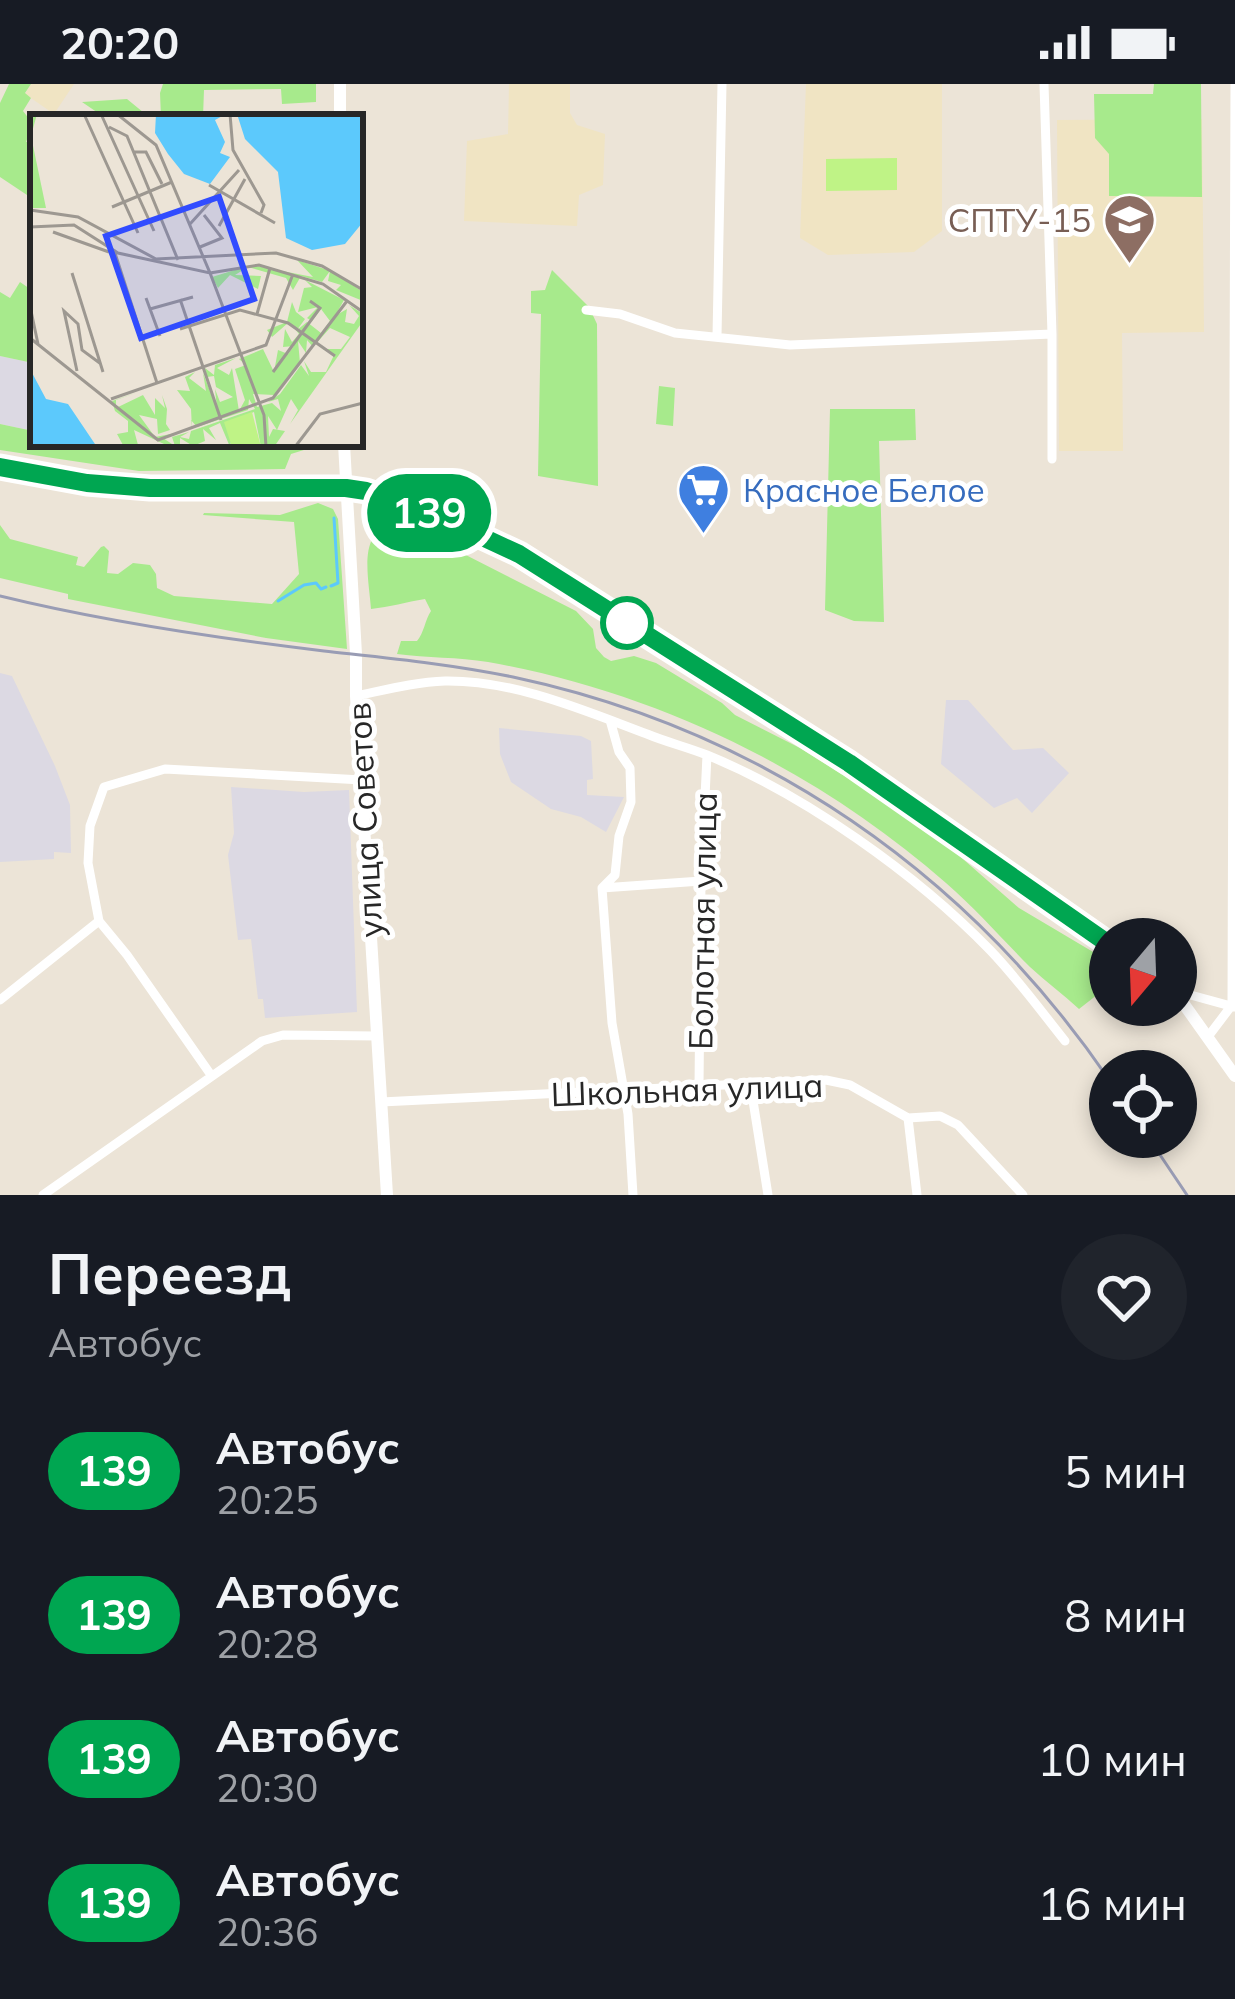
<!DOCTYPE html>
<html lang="ru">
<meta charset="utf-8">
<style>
:root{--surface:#171b24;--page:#20242c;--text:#f1f3f6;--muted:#9ea1a6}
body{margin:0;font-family:Mulish,sans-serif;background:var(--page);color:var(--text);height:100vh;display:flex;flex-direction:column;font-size:45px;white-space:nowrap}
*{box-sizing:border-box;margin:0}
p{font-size:39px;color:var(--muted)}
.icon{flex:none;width:66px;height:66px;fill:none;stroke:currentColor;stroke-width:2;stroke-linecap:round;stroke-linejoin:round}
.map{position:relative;height:1111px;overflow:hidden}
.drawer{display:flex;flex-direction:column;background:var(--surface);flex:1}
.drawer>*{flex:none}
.badge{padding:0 24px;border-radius:39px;font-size:42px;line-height:78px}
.needle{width:78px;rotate:199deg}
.tools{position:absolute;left:1089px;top:834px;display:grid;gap:24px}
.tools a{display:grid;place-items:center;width:108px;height:108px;border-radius:50%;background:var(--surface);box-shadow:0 6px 18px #0003;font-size:60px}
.map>.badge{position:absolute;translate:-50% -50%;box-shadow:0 0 0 6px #fff}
.round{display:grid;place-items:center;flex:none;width:126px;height:126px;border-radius:63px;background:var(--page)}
.summary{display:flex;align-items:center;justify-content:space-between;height:204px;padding:0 48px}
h1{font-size:57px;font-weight:700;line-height:90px}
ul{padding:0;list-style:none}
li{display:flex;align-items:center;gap:36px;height:144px;padding:0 48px}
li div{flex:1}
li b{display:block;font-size:45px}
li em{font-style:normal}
li .badge{min-width:132px;font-weight:700;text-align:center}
.status{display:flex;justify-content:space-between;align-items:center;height:84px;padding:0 60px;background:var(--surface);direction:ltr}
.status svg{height:33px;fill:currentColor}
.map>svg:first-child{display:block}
.industrial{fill:#dcd9e3}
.education{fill:#f0e4c3}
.green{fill:#a7ea8c}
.pitch{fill:#bff386}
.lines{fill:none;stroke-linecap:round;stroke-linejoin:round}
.stream{stroke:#5cc9fc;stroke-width:3}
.street{stroke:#fff;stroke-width:9}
.secondary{stroke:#fff;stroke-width:12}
.rail{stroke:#999cb4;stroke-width:3}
.line-casing{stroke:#fff;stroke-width:27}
.line{stroke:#00a651;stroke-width:18}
.stop-dot{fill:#fff;stroke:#00a651;stroke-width:6}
.labels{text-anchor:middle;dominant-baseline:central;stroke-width:10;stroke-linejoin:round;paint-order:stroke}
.education-label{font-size:33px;fill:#785e54;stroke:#fff;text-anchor:end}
.shop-label{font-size:33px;fill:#366cbe;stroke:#fff;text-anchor:start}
.street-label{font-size:33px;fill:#272727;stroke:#fff}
.inset-road{fill:none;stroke:#9d9891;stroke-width:3}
.view{fill:#314cff;fill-opacity:0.15;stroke:#314cff;stroke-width:6}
.inset-edge{fill:none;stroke:#272727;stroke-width:6}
</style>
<div class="status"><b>20:20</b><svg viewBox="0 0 49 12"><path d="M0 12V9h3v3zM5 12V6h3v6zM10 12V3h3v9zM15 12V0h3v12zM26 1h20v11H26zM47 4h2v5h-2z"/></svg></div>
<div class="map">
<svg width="1235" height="1111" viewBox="0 0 1235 1111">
<rect width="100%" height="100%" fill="#ece4d7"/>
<path class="industrial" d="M 0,272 L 33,279 L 33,347 L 0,340 Z
M 0,589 L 12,592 L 55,682 L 70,721 L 71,769 L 54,768 L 54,775 L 0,778 Z
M 946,616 L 968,616 L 1013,666 L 1043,664 L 1069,689 L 1032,729 L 1017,714 L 994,724 L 941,680 Z
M 499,644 L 581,652 L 591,657 L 593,695 L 587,696 L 587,711 L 624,713 L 606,748 L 581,733 L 551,725 L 511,698 L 500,670 Z
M 231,703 L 304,708 L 349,706 L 357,928 L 265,934 L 263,915 L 258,915 L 251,855 L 238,856 L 228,771 L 234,749 Z"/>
<path class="education" d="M 31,0 L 74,0 L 54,30 L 25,10 Z
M 509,0 L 570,0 L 570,29 L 577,41 L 605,50 L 603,101 L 579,111 L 577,142 L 464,137 L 467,57 L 508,50 Z
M 806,0 L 942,0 L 942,147 L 914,168 L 828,171 L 800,154 Z
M 1202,35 L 1204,248 L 1122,249 L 1123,367 L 1059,367 L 1057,36 Z"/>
<path class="green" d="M 9,0 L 31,0 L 25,9 L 31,14 L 23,27 L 33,40 L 26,58 L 33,56 L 33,115 L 0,93 L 0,19 Z
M 163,0 L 316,0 L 316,18 L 282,20 L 281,5 L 204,6 L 203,33 L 161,33 L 160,9 Z
M 1154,0 L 1201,0 L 1202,113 L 1109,112 L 1109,70 L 1095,54 L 1094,10 L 1153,10 Z
M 127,15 L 149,33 L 104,33 L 82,18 Z
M 552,186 L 589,223 L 597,240 L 598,402 L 538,392 L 541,230 L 531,229 L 531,207 L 545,206 Z
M 20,198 L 33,207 L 33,279 L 0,272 L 0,208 L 10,214 Z
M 659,302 L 675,304 L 673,342 L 656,340 Z
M 830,325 L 915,325 L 916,356 L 879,357 L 884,538 L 854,537 L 825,526 Z
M 0,340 L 33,347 L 33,360 L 323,360 L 291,370 L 285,385 L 139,387 L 0,366 Z
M 318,419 L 333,425 L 338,435 L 347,565 L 266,554 L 68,515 L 68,510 L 0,494 L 0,441 L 10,455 L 78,473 L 76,481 L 84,483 L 101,463 L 104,462 L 109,467 L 107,489 L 118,490 L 133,479 L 150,481 L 156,490 L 157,504 L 174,512 L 272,520 L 299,490 L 294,438 L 203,431 L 204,429 L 280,431 Z
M 396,439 L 405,440 L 576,527 L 593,545 L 596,564 L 604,573 L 611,577 L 634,572 L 656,579 L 722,619 L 735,631 L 800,664 L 875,711 L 947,761 L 1019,824 L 1110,878 L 1110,909 L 1102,907 L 1079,925 C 1063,910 1046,898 1030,883 C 1002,855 976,825 946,799 C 817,686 657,608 488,578 C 458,573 427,574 397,570 L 401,557 L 417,557 C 424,549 425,536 431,527 L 425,515 C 406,518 390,523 371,525 C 369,494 356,445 396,439 Z"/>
<path class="pitch" d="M 897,74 L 897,106 L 826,107 L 826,75 Z"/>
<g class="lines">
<path class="stream" d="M 331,502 L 338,499 L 334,434
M 278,517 L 304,501 L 316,499 L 321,505 L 326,503"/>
<path class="street" d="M 1044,0 L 1052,250 L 1052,375
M 586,226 L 620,230 L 675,249 L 790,261 L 1052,250
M 717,252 L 722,0
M 356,612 C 385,606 415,598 445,597 C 514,596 583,626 647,650 C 666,658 687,663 707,671 C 805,711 916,790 990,866 C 1017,894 1041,927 1065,957
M 610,636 L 619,668 L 630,684 L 631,718 L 619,752 L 615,791 L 602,804 L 612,939 L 628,1030 L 633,1111
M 602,804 L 701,797
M 1176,907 L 1234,923
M 0,916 L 99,837
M 1207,954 L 1232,921 L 1235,0
M 211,991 L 127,871 L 99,837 L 88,779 L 90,742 L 104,703 L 165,685 L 362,696
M 750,998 L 768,1111
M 699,1003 L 701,797 L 707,671
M 381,1018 L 826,996 L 850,1001 L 908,1034 L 940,1032 L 958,1041 L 1023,1111
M 908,1034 L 917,1111
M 43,1111 L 262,957 L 283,951 L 376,952"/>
<path class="secondary" d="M 340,33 L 340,0
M 344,360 L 356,570 L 356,612 L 387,1111
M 0,383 L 87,399 L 150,404 L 346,404 L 366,408 L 431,429 L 519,470 L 849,679 L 1110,861
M 1176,909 L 1235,992"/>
<path class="rail" d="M 0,512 C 106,538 215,554 324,567 C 387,574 451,580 513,593 C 762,646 967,788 1110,997
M 1148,1053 L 1187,1111"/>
</g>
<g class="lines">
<defs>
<path id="line" d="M 0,383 L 87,399 L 150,404 L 346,404 L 366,407 L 431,429 L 519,470 L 849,679 L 1110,861"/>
</defs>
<use href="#line" class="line-casing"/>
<use href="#line" class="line"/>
</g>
<defs>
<symbol id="university-pin" viewBox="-11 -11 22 30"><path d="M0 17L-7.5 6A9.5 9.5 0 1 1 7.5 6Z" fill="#8d6e63" stroke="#fff"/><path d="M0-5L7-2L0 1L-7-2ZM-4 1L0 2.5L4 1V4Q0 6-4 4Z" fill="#fff"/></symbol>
<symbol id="supermarket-pin" viewBox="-11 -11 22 30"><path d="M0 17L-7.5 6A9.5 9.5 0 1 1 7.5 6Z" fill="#3f7fe0" stroke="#fff"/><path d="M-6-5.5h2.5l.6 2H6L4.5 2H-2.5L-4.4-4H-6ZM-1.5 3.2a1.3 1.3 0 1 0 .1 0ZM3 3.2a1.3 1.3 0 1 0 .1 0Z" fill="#fff"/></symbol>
</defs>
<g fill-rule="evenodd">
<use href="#university-pin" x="1100" y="106" width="59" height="81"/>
<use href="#supermarket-pin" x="674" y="376" width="59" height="81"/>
</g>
<circle class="stop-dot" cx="627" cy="539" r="24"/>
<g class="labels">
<g class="education-label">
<text x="1091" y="135">СПТУ-15</text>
</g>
<g class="shop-label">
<text x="743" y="405">Красное Белое</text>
</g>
<g class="street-label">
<text transform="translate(364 736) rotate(-93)">улица Советов</text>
<text transform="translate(702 837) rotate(-89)">Болотная улица</text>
<text transform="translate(687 1005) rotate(-2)">Школьная улица</text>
</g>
</g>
<g transform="translate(30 30)">
<rect width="333" height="333" fill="#ece4d7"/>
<path d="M 0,0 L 7,0 L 1,22 L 16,94 L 0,94 ZM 267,146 L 298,156 L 312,164 L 333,178 L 333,187 L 306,176 L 311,171 L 298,167 L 300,157 L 292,168 L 271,162 L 263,176 L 256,164 L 218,153 L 205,161 L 231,162 L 228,175 L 200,161 L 188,174 L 182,163 L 221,151 L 283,163 ZM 275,166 L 314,186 L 305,202 L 317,195 L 315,208 L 324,210 L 329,202 L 319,191 L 333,200 L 333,207 L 260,310 L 268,296 L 261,285 L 247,316 L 238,302 L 239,323 L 243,315 L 255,317 L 244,333 L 231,333 L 224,298 L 195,310 L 204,311 L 200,333 L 190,309 L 179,314 L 186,326 L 173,315 L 175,327 L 163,332 L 150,324 L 150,333 L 125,333 L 134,330 L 104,316 L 108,331 L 93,331 L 87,320 L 98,318 L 98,307 L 85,297 L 82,287 L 108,278 L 86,286 L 86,294 L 113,281 L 125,301 L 125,284 L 135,294 L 132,281 L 137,295 L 136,310 L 140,316 L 128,320 L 127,305 L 109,301 L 125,323 L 146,319 L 133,324 L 145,332 L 142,323 L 159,318 L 150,323 L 159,325 L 161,317 L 225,295 L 219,285 L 218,296 L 167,313 L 161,306 L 162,315 L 161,295 L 147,276 L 160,277 L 155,263 L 165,258 L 159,264 L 176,277 L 173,259 L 187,295 L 185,275 L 190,288 L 203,283 L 186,273 L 184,262 L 177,263 L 175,254 L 184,261 L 185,251 L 206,244 L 187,254 L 199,261 L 202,254 L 209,297 L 215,286 L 205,255 L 216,251 L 209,245 L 233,235 L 244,258 L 248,236 L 258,240 L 264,232 L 253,233 L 255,215 L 262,228 L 269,220 L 259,208 L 242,223 L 237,216 L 257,208 L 262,188 L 266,198 L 275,205 L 267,216 L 277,208 L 291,219 L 300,207 L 291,195 L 282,207 L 277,204 L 288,193 L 268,198 L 274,174 L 282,173 ZM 300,214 L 320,223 L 311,235 L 293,235 L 304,241 L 296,258 L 281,258 L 274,247 L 279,262 L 271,251 L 250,280 L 238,288 L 248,285 L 251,297 L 242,289 L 227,293 L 223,280 L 244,281 L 270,249 L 268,227 L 276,239 L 277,226 L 283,233 Z" fill="#a7ea8c" fill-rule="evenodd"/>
<path d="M 222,298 L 231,333 L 202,333 L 194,308 Z" fill="#bff386"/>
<path d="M 126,0 L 196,0 L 185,6 L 195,28 L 190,39 L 200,43 L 180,70 L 154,60 L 138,40 L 125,19 ZM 207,0 L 333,0 L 333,108 L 315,130 L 282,136 L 256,124 L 248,58 L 215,25 ZM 0,255 L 16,285 L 38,290 L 67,333 L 0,333 Z" fill="#5cc9fc"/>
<path class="inset-road" d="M 54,0 L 108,119M 71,0 L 124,117M 200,0 L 203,36 L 234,91 L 231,99M 79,13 L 97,22 L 148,146M 103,38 L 116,38 L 132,70M 179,71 L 245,109M 82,93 L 142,68M 0,96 L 48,103 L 126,145 L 246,139 L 292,152 L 333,176M 160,110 L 209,56M 189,112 L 215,65M 0,113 L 44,111 L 88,139 L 180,159 L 126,31 L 87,0M 23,118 L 79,138M 170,133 L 192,124 L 174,101M 84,136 L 127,269M 42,159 L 73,258M 116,184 L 130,222M 150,185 L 191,306M 0,192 L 8,230M 120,195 L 163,183M 227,200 L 240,154M 150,215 L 210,196 L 258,209 L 305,242M 0,224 L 128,326 L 243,284 L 317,187M 47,257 L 34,197 L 48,210 L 52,236 L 71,250M 243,258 L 290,194 L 280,187M 81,285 L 236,231 L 263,160M 236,333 L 234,301 L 180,159 L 229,151 L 293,170 L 333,198M 265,333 L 290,300 L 333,289"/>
<path class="view" d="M 189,83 L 224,185 L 111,224 L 76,122 Z"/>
<rect width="333" height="333" class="inset-edge"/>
</g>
</svg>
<div class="tools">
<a><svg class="needle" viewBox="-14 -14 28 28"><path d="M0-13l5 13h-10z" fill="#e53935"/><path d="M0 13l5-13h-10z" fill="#9ea1a6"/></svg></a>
<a><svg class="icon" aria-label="locate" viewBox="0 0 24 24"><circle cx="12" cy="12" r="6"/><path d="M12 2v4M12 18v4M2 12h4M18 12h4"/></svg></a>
</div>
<b class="badge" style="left:429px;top:429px;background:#00a651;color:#fff">139</b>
</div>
<section class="drawer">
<div class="summary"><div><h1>Переезд</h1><p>Автобус</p></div><a class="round"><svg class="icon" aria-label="heart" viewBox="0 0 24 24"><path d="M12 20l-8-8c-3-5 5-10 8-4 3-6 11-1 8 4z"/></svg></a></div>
<ul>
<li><span class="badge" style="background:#00a651;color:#fff">139</span><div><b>Автобус</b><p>20:25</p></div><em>5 мин</em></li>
<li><span class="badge" style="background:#00a651;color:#fff">139</span><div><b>Автобус</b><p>20:28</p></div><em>8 мин</em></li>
<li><span class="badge" style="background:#00a651;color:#fff">139</span><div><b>Автобус</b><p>20:30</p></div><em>10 мин</em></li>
<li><span class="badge" style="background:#00a651;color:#fff">139</span><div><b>Автобус</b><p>20:36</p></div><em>16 мин</em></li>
</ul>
</section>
